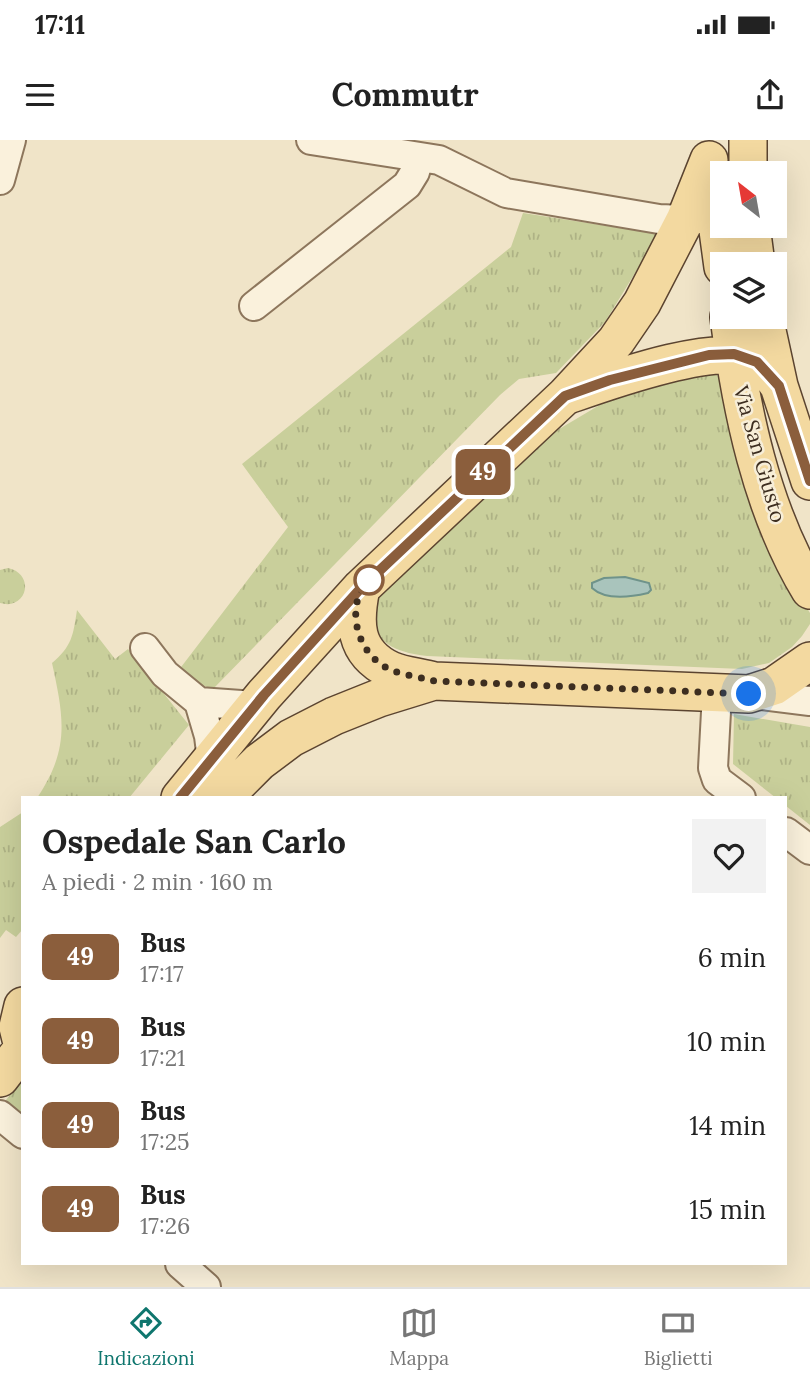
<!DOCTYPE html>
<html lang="it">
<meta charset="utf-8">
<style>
:root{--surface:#fff;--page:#f2f2f2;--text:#222;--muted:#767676;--line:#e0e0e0;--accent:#0f766e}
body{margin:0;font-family:Lora,serif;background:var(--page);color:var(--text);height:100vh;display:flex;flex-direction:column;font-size:26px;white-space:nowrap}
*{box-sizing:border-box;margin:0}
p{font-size:23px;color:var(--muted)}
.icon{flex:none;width:38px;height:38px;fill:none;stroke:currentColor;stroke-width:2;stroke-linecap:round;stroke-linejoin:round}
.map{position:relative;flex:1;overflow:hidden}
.sheet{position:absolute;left:21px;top:656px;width:766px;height:469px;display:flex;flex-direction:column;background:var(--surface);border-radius:0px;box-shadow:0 7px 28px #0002}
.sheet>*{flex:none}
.badge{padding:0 14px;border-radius:10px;font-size:24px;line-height:46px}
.needle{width:46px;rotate:329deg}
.fabs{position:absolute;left:710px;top:21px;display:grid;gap:14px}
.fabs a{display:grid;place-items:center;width:77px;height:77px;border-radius:0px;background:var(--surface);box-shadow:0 7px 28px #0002;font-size:35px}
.you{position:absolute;width:35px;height:35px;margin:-18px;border:5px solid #fff;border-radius:50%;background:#1a73e8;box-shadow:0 0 0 10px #1a73e833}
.map>.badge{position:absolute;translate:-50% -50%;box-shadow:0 0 0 4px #fff}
.round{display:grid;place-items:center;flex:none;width:74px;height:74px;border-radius:0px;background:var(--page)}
.headline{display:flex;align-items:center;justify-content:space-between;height:119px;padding:0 21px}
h1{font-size:33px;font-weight:700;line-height:52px}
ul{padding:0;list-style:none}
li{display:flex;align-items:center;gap:21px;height:84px;padding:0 21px}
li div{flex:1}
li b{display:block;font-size:26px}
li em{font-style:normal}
li .badge{min-width:77px;font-weight:700;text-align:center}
.status{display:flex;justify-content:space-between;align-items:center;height:49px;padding:0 35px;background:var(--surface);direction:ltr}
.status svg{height:19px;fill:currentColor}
header{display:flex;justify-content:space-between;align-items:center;height:91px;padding:0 21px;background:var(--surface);font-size:32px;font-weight:700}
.tab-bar{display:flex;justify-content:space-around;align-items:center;height:98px;border-top:2px solid var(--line);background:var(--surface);font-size:19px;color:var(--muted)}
.tab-bar a{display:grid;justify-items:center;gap:4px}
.tab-bar .on{color:var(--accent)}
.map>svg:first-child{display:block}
.grass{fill:url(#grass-tufts)}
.water{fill:#a9c4bc;stroke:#6f938a;stroke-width:2}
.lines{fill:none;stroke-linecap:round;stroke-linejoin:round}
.minor-casing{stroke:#8d765c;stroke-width:32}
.major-casing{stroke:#5b4430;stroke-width:40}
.minor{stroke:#faf1dc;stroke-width:28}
.major{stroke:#f3d9a0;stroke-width:37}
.line-casing{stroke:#fff;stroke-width:16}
.line{stroke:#8b5e3c;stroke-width:10}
.walk{stroke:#3d2e20;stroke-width:7;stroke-dasharray:0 12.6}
.stop-dot{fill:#fff;stroke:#8b5e3c;stroke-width:3.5}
.labels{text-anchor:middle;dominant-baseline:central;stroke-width:5;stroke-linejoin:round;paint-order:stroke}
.street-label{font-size:21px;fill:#3d2e20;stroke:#f7eed8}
</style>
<div class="status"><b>17:11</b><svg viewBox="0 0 49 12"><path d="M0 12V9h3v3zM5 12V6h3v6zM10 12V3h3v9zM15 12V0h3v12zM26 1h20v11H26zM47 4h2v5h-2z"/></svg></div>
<header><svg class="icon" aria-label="menu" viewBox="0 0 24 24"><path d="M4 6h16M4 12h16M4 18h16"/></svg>Commutr<svg class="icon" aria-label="share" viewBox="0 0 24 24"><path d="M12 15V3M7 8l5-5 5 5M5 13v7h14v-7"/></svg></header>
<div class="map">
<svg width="810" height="1147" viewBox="0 0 810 1147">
<defs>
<pattern id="grass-tufts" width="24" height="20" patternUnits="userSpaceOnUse" patternTransform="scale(1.75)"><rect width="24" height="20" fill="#c9cf9b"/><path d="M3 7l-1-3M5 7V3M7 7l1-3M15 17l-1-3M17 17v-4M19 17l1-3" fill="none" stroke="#aeb285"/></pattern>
</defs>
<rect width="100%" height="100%" fill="#f0e4c8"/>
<path class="grass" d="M 523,73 L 659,94 L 605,182 L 556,233 L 519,239 L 500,255 L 213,549 L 175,535 L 288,387 L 242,324 L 511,107 Z
M 712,232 L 724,240 L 794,447 L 810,473 L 810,484 L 802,496 L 792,507 L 769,523 L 742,529 L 427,516 C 386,512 361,494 378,450 L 534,304 L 603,263 L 631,252 L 660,242 Z
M 8,428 C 36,434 27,471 0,463 L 0,430 Z
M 77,470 L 115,519 L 128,509 L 189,585 L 129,658 L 37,658 C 70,609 64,578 52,523 C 72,506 73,496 77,470 Z
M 734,574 L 810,587 L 810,685 L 786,666 L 786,658 L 776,658 L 733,624 Z
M 23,672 L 23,789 L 16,797 L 6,790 L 0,798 L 0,687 Z
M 23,939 L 23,981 L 2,965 Z"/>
<path class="water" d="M 625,437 L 649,443 L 651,450 L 648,453 C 631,457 606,461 592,448 L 592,443 L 604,438 Z"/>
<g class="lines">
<defs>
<path id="minor" d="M 311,0 L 439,20 L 506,53 L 659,79 L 685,80
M 0,40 L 11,0
M 254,166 L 407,45 L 415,32 L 419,17
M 145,508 L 165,534 L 199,562 L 209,596 L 212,620
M 717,553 L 713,628 L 717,640 L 741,658
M 752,554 L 810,561
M 199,562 L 256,566
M 786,692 L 810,710
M 0,975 L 23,994
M 180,1124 L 206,1147"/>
<path id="major" d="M 709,24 L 723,127
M 748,33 L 748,0
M 751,86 L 756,124
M 729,177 C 741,269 761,369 810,450
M 764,177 L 779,246 L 810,341
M 568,255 C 608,241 722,199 758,222 C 767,227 773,238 779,246
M 361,448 C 354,482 353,512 390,530 C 403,536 420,537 434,541
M 180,658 L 264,555 L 361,448 L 565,256 L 616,201 L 642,163 L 685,80 L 709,20
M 223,658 L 259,622 L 291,598 L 334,576 L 379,558 L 434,541 L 749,554 L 774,546 L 810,521
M 23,866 L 18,887 L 23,907
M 0,938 L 23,908"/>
</defs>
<use href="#minor" class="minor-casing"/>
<use href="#major" class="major-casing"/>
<use href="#minor" class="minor"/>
<use href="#major" class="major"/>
</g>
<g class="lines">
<defs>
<path id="line" d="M 180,658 L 264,555 L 361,448 L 565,256 L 610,240 L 709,215 L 734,214 L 757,222 L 779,246 L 810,341"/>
</defs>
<use href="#line" class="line-casing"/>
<use href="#line" class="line"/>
<path class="walk" d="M 369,440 C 344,465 356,515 391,530 C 404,535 420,537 434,541 L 749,554"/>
</g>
<circle class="stop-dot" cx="369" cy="440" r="14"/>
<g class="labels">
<g class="street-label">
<text transform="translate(760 314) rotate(74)">Via San Giusto</text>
</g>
</g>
</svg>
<div class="fabs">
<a><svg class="needle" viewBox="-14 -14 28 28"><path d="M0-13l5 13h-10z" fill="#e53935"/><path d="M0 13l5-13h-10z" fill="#767676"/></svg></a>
<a><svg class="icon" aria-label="layers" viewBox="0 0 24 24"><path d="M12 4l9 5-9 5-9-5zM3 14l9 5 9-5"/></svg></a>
</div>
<div class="you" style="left:749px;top:554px"></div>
<b class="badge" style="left:483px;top:332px;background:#8b5e3c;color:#fff">49</b>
<section class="sheet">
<div class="headline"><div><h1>Ospedale San Carlo</h1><p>A piedi · 2 min · 160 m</p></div><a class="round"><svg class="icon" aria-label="heart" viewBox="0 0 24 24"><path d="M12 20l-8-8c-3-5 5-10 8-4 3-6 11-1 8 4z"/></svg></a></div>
<ul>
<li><span class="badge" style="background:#8b5e3c;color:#fff">49</span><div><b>Bus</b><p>17:17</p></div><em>6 min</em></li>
<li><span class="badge" style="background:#8b5e3c;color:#fff">49</span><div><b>Bus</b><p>17:21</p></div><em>10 min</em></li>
<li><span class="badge" style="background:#8b5e3c;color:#fff">49</span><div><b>Bus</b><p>17:25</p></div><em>14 min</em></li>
<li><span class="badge" style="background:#8b5e3c;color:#fff">49</span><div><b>Bus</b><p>17:26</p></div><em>15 min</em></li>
</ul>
</section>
</div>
<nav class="tab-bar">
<a class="on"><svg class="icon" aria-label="directions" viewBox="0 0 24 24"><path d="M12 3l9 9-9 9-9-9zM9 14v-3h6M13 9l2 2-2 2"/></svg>Indicazioni</a>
<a><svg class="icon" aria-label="map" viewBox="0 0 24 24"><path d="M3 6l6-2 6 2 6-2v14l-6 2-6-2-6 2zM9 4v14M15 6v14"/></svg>Mappa</a>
<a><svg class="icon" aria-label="tickets" viewBox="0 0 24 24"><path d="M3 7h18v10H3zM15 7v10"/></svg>Biglietti</a>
</nav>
